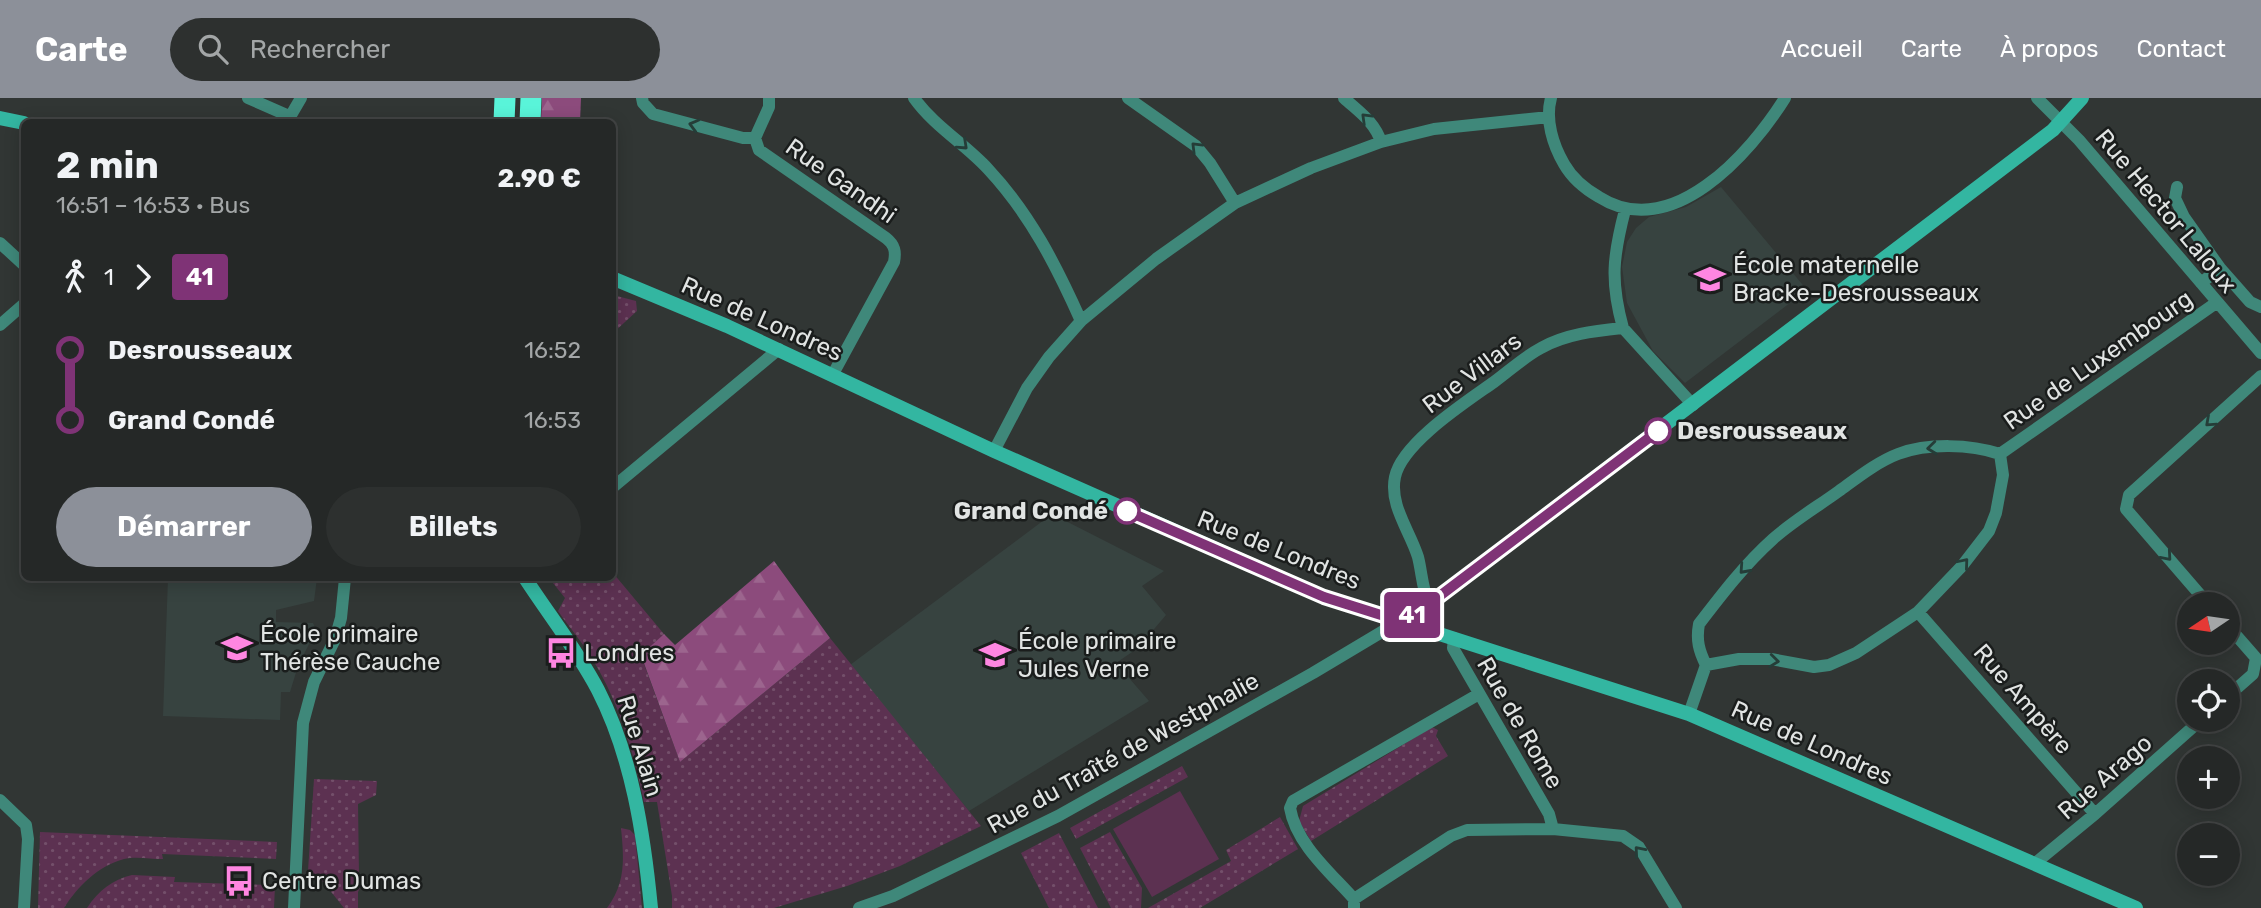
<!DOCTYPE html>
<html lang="fr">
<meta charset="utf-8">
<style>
:root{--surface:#252827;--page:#2d302f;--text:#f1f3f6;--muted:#a3a6a7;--line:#424444;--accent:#8c9099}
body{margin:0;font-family:Rubik,sans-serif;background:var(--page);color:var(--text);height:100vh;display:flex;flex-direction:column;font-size:26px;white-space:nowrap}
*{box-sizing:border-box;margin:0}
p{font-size:23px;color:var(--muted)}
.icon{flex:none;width:38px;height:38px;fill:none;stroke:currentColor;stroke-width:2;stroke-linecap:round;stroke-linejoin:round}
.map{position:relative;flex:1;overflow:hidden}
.drawer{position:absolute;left:21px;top:21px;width:595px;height:462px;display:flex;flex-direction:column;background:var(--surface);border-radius:10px;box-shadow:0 4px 18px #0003,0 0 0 2px var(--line)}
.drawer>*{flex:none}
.badge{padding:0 14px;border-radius:5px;font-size:24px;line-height:46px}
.needle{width:46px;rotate:257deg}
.buttons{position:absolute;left:2177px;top:494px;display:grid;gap:14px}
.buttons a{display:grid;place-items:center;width:63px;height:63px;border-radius:50%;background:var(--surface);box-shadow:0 4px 18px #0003,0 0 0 2px var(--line);font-size:35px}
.map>.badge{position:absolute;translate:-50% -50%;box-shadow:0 0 0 4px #fff}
.legs{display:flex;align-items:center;gap:10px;height:77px;padding:0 35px;font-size:23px}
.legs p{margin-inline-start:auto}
.head{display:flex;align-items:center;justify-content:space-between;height:119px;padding:0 35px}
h1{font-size:38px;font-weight:700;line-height:52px}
.primary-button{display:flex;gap:14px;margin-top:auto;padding:14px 35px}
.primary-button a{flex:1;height:80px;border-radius:42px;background:var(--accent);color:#fff;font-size:28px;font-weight:700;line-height:80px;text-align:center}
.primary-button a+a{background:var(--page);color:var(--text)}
ul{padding:0 35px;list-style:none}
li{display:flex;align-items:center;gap:24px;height:70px;font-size:26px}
li i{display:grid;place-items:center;width:10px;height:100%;margin:0 9px;background:currentColor}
li i::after{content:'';width:18px;height:18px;margin:-9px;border:5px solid;border-radius:50%;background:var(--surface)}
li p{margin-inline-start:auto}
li:first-child i{background:linear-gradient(#0000 50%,currentColor 0)}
li:last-child i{background:linear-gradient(currentColor 50%,#0000 0)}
header{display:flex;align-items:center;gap:42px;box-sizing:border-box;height:98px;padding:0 35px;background:var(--accent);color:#fff}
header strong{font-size:33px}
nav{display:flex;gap:38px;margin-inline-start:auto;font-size:24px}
.search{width:490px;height:63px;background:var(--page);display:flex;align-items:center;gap:18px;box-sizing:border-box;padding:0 24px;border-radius:38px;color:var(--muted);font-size:26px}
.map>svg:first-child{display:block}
.built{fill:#374340}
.grass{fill:url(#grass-dots)}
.forest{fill:url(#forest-firs)}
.garden{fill:#5c3151}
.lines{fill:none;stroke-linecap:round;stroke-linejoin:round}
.street{stroke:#3f887a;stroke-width:12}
.secondary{stroke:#33b6a1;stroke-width:14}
.highway{stroke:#59f4d9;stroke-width:21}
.oneway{stroke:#253d38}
.line-1-casing{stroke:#fff;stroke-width:16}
.line-1{stroke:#7f3376;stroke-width:10}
.stop-1-dot{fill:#fff;stroke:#7f3376;stroke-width:3.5}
.labels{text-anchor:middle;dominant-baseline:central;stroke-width:5;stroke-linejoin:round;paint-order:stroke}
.street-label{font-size:24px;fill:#e1e4e3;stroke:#1a1d1c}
.poi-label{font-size:24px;fill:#e1e4e3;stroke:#1a1d1c;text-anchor:start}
.stop-label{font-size:24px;font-weight:bold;fill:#e1e4e3;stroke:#1a1d1c;text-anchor:start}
</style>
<header>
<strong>Carte</strong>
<div class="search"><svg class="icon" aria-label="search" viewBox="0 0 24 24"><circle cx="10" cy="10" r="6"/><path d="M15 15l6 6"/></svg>Rechercher</div>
<nav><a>Accueil</a><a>Carte</a><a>À propos</a><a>Contact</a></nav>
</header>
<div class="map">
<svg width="2261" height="810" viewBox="0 0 2261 810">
<defs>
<pattern id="grass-dots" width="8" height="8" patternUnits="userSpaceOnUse" patternTransform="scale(1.75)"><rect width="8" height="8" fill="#5c3151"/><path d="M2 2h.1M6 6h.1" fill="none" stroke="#734f6a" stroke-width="1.8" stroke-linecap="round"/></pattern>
<pattern id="forest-firs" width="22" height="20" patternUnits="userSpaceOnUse" patternTransform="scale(1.75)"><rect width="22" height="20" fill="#8c4b7c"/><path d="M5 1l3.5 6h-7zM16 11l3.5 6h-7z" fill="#9c658e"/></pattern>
</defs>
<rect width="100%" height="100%" fill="#313634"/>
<path class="built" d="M 1721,89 L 1807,192 L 1685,285 L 1653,253 L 1627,205 L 1622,169 L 1627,144 L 1636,130 L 1649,119 L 1686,109 Z
M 1052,416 L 1164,473 L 1142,488 L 1166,517 L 1138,550 L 1116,565 L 1149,603 L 969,713 L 850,567 Z
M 168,480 L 317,480 L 314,503 L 276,512 L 276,524 L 313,525 L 316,532 L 298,568 L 290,594 L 281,594 L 280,622 L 163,618 Z"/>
<path class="grass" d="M 613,197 L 636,203 L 637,213 L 613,235 Z
M 613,475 L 664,536 L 641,558 L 680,664 L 830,540 L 981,728 L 900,768 L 847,788 L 774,810 L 672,810 L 672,798 L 657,704 L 644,704 C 634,655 619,605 593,562 C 583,545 569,529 558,513 L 565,500 L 549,480 L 612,480 Z
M 1432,629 L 1438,632 L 1436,638 L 1448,658 L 1311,743 L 1299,723 L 1303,708 Z
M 1182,668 L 1188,679 L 1076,741 L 1070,730 Z
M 314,681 L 377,683 L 376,697 L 358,706 L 359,779 L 362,785 L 358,794 L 358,810 L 344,810 L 320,780 L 308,773 Z
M 1280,719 L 1298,751 L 1200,810 L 1148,810 L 1231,763 L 1226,752 Z
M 621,730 L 630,732 L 635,737 L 642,810 L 607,810 C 626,785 624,760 621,730 Z
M 40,734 L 277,744 L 276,761 L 162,756 L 163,761 C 151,761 135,758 124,761 C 98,768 78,788 64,810 L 38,810 Z
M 1110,734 L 1142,790 L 1141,810 L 1111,810 L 1080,750 Z
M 1059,735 L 1098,810 L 1049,810 L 1021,755 Z
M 132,777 L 175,779 L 174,784 L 275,787 L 274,810 L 87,810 C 99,792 112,782 132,777 Z"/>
<path class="forest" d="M 542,0 L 581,0 L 580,24 L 541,24 Z
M 774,463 L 830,540 L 680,664 L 641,557 L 664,536 L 675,547 Z"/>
<path class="garden" d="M 1180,693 L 1219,761 L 1152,799 L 1113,731 Z"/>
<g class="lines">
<path class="street" d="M 248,0 L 289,18
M 642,0 L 643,5 L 653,16 L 743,40 L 755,40
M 769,0 L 769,9 L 755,40 L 759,52 L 886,140 C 895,147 896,154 894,164 L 833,276
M 914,0 C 934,28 965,46 988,71 C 1030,116 1056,167 1081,223
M 1128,0 L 1196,48 L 1210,65 L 1235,105
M 1344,0 C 1359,14 1375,24 1381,44
M 1551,0 C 1545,22 1553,47 1564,66 C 1572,80 1585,91 1599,99 C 1671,145 1750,56 1785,0
M 2037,0 L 2079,42 L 2261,255
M 287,24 L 301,0
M 2177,89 L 2175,100 L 2184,119 L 2220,170 L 2201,185
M 0,145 L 24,167
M 2220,170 L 2250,204 L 2261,209
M 0,227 L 24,206
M 1623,230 C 1610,183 1613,158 1625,112
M 994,353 L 1027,290 L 1049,259 L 1081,223 L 1156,161 L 1235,105 L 1311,70 L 1381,44 L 1434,31 L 1549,19
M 612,390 L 779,251
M 1429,506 C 1422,490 1422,475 1418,459 C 1410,433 1389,407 1395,379 C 1402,345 1466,304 1494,284 C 1509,273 1524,259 1541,250 C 1566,236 1595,233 1623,230 L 1693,307
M 2208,506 L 2126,411 L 2129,397 L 2261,278
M 1918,514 L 2095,716
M 2228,528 L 2256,560 L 2253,576 L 2228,598
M 1454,540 L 1453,550 L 1549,716 L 1553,731
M 1706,567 L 1739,561 L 1771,561 L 1814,569 L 1829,567 L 1856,555 L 1918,514 L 1962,468 L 1989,433 L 1996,415 L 2003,377 L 2000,356 L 2216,205
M 1706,567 C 1699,553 1696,542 1699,526 C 1722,496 1745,466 1773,441 C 1793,423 1817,409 1839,393 C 1857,380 1877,364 1898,356 C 1928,345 1970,346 2000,356
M 1689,616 L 1706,567
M 0,702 L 26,727 L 28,741 L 24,810
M 2034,766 L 2095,716 L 2202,621
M 1354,801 C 1331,775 1296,746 1290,710 L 1293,703 L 1479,596
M 294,810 L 303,625 L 314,584 L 335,541 L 341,520 L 345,480
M 859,810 L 893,798 L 1058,718 L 1313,575 L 1400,523
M 1354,810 L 1354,801 L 1451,738 L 1467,732 L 1553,731 L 1623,738 L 1639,749 L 1676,810"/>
<path class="secondary" d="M 0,20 L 24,25
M 612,180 L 727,228 L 994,353 L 1324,499 L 1689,616 L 2136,810
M 525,480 C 549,517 577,552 598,592 C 632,658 644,737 651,810
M 1400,523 L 1429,506 L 2053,32 L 2082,0"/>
<path class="highway" d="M 504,24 L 505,0
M 530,24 L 531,0"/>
</g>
<defs><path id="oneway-chevron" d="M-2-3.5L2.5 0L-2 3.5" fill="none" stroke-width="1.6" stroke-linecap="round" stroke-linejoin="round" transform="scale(1.75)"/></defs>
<g class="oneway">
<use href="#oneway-chevron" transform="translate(1366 20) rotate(-136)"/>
<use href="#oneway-chevron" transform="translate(694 27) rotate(-165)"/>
<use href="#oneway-chevron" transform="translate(963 47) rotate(43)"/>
<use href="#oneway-chevron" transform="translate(1196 49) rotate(-135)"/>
<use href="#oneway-chevron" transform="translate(2210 324) rotate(138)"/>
<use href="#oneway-chevron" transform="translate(1932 350) rotate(174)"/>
<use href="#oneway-chevron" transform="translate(2167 458) rotate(49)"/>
<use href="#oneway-chevron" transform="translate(1964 465) rotate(-50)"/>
<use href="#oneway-chevron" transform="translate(1744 471) rotate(132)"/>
<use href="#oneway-chevron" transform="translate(1774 563) rotate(7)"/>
<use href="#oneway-chevron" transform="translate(1639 753) rotate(-131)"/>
</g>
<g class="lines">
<defs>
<path id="line-1" d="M 1127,413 L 1324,499 L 1400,523 L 1429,506 L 1658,333"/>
</defs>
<use href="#line-1" class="line-1-casing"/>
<use href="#line-1" class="line-1"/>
</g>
<defs>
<symbol id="school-bare" viewBox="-9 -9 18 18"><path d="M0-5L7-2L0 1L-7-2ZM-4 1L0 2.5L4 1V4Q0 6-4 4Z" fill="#fe86e1" stroke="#1a1d1c" stroke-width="2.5" paint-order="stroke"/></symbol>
<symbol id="bus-bare" viewBox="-9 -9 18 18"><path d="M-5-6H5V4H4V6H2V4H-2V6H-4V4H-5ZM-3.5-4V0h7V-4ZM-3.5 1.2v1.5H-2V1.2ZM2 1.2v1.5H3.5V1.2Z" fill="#fe86e1" stroke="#1a1d1c" stroke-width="2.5" paint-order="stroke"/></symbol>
</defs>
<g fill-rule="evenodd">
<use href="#school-bare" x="1688" y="159" width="44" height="44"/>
<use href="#school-bare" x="215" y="528" width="44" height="44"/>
<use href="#bus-bare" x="539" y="533" width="44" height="44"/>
<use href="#school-bare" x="973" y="535" width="44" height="44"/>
<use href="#bus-bare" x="217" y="761" width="44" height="44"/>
</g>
<g class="stop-1-dot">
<circle cx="1658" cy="333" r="12"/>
<circle cx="1127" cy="413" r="12"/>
</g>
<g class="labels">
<g class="street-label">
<text transform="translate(841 83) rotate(35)">Rue Gandhi</text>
<text transform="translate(2166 113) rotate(50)">Rue Hector Laloux</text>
<text transform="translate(762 221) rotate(24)">Rue de Londres</text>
<text transform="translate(2098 262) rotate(-35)">Rue de Luxembourg</text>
<text transform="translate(1472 275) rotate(-37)">Rue Villars</text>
<text transform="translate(1279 452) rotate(22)">Rue de Londres</text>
<text transform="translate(2023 601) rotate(49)">Rue Ampère</text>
<text transform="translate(1520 625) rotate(60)">Rue de Rome</text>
<text transform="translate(1812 645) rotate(24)">Rue de Londres</text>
<text transform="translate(640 648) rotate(73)">Rue Alain</text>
<text transform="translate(1123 655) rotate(-29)">Rue du Traîté de Westphalie</text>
<text transform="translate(2105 679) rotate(-41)">Rue Arago</text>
</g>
<g class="poi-label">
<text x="1733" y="167">École maternelle<tspan x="1733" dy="28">Bracke-Desrousseaux</tspan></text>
<text x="260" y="536">École primaire<tspan x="260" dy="28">Thérèse Cauche</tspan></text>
<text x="1018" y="543">École primaire<tspan x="1018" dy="28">Jules Verne</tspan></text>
<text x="584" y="555">Londres</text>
<text x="262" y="783">Centre Dumas</text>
</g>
<g class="stop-label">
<text x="1677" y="333">Desrousseaux</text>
<text x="1108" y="413" text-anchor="end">Grand Condé</text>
</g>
</g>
</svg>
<div class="buttons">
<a><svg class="needle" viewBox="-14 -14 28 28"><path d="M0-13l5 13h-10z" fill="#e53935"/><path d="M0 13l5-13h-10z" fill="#a3a6a7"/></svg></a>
<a><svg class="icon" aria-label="locate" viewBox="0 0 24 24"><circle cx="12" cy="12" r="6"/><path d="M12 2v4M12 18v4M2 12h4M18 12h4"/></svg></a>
<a>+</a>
<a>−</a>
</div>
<b class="badge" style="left:1412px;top:517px;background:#7f3376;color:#fff">41</b>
<section class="drawer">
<div class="head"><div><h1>2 min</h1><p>16:51 – 16:53 · Bus</p></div><b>2.90 €</b></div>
<div class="legs"><svg class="icon" aria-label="walk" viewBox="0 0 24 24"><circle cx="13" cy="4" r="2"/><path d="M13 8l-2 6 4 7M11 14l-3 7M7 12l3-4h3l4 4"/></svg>1<svg class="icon" aria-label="forward" viewBox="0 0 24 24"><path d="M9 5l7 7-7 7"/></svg><b class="badge" style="background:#7f3376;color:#fff">41</b></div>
<ul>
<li><i style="color:#7f3376"></i><b>Desrousseaux</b><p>16:52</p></li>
<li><i style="color:#7f3376"></i><b>Grand Condé</b><p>16:53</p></li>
</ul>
<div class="primary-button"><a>Démarrer</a><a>Billets</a></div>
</section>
</div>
